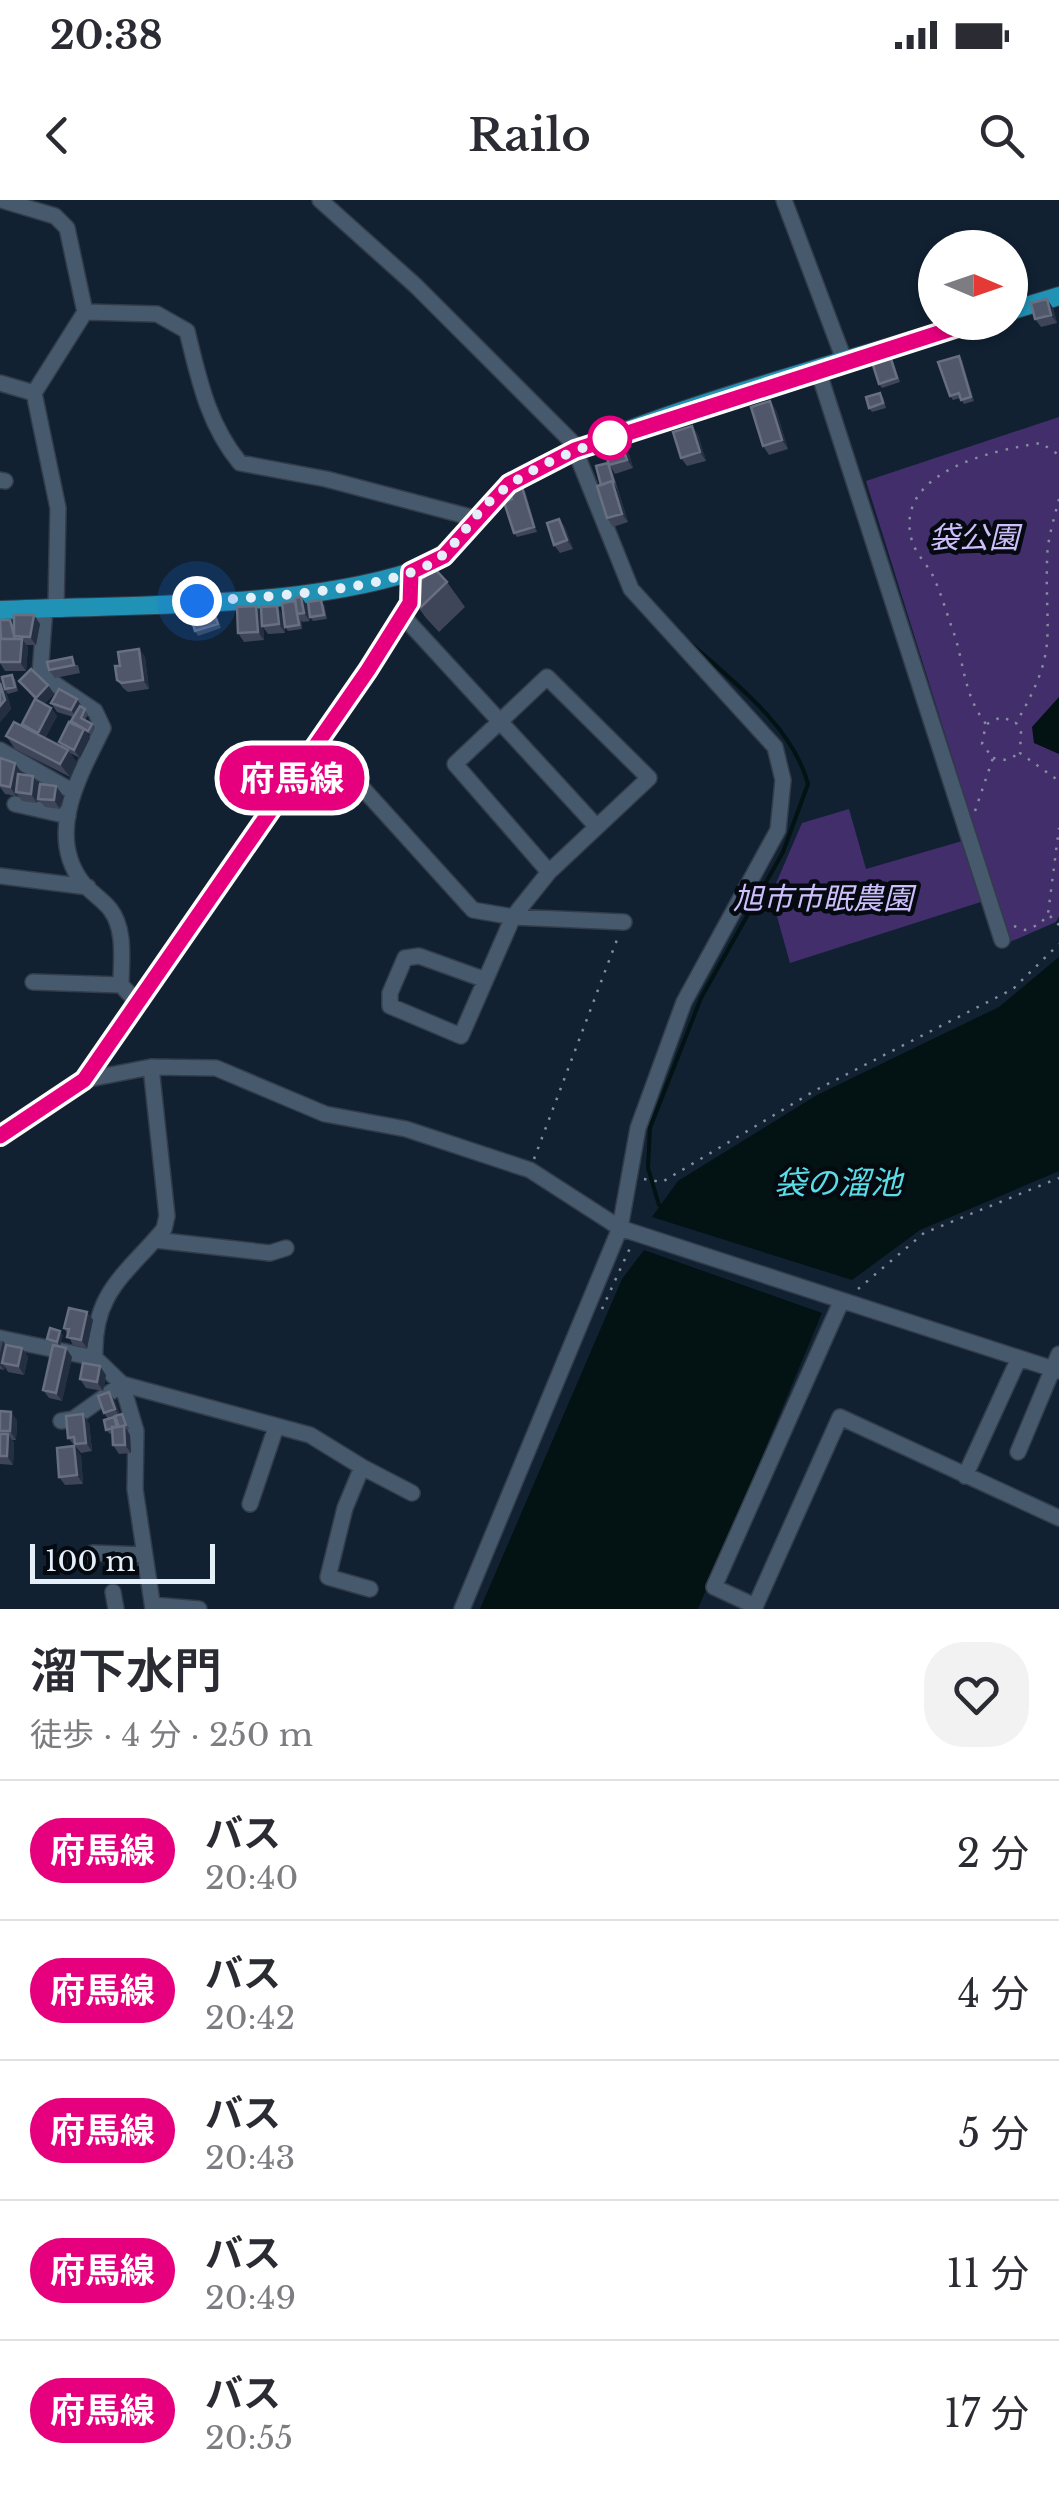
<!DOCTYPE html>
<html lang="ja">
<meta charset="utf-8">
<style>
:root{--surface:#fff;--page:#f2f2f3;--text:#2b2b33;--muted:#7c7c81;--line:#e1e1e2}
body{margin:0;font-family:"Libre Baskerville","Noto Sans JP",serif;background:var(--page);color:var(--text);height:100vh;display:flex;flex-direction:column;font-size:38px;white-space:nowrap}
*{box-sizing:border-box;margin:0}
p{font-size:32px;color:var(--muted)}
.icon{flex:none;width:55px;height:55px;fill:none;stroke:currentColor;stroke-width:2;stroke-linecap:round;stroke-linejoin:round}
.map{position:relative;height:1409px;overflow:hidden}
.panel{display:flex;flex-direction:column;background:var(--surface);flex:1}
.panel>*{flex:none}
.badge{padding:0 20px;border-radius:32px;font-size:35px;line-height:65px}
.needle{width:65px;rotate:92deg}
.tools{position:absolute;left:918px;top:30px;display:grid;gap:20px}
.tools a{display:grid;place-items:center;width:110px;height:110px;border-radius:50%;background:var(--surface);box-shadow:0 2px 8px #0004;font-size:50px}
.scale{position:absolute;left:30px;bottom:25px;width:185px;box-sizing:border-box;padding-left:10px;border:5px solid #e4effa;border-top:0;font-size:28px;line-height:35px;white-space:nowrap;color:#e4effa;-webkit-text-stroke:8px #050a11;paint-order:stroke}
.you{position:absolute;width:50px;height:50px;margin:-25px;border:8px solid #fff;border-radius:50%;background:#1a73e8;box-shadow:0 0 0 15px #1a73e833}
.map>.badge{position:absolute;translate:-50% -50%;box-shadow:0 0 0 5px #fff}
.round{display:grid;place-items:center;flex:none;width:105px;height:105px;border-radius:40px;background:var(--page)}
.head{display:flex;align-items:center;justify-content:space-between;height:170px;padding:0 30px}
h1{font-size:48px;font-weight:600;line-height:75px}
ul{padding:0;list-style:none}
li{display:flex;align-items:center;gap:30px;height:140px;padding:0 30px;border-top:2px solid var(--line)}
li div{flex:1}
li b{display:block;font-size:38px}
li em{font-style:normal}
li .badge{min-width:110px;font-weight:700;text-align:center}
.status{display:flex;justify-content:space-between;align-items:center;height:70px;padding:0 50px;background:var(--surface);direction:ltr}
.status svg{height:28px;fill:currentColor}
header{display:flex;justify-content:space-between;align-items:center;height:130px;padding:0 30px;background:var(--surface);font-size:45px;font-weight:600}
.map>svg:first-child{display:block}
.green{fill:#422e6b}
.water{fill:#031213}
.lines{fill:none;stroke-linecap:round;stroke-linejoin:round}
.stream{stroke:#031213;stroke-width:4}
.minor-casing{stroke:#323c4a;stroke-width:18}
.major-casing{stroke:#323c4a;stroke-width:20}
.path{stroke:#818e9c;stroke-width:2.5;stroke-dasharray:2.5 8;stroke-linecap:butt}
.minor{stroke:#47596c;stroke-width:15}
.major{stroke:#1f92b6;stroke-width:18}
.wall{fill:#3e4559}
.shaded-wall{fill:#252f42}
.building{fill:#50576a;stroke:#676f81;stroke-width:2.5}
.line-casing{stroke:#fff;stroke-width:22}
.line{stroke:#e6007e;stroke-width:15}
.walk{stroke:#e4effa;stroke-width:10;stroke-dasharray:0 18}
.stop-dot{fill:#fff;stroke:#e6007e;stroke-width:5}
.labels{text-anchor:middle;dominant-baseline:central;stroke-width:9;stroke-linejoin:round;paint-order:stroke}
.park-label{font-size:30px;font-style:italic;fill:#cebffc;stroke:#050a11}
.water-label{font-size:32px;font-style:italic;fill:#59dde7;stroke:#050a11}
</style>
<div class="status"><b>20:38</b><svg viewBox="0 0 49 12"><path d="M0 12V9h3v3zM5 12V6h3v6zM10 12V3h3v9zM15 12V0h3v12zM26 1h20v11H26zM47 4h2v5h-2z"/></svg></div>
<header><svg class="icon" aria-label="back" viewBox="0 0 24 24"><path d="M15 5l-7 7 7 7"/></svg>Railo<svg class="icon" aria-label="search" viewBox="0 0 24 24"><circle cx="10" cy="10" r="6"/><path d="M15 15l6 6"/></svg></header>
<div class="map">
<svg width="1059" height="1409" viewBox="0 0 1059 1409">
<rect width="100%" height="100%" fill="#112132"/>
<path class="green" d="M 1059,217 L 1059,716 L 1056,722 L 1010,742 L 866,281 Z
M 849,609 L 866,669 L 969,639 L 987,700 L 790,763 L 771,695 L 802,623 Z"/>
<path class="water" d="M 1059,497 L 1059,554 L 1034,543 L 1032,527 Z
M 1059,757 L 1059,971 L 920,1030 L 852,1080 L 652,1017 L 678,981 L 817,895 L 999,807 Z
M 644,1050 L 822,1113 L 698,1409 L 480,1409 L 622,1079 Z"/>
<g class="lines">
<path class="stream" d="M 659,1005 L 648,968 L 650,928 L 701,798 L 783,652 L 808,584 C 793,527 734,482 690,443"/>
<defs>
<path id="minor" d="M 1,0 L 55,16 L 67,28 L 85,112 L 34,193 L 58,308 L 56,407
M 320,0 L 416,86 L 579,249
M 784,0 L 845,162
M 85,112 L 157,114 L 187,131 C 199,180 208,224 240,263 L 326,279 L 474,318
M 818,170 L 1002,740
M 0,183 L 34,193
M 0,280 L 5,281
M 45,408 L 40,474 L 95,511 L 103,528 C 81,573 45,633 82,682 C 90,692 102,699 110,709 C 126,730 121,760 121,785 L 138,803
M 402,415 L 597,627
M 319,540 L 473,710 L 513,717 L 624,722
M 0,550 L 72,591
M 15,604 L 68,616
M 0,676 L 88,687
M 483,779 L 419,756 L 405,758 L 390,793 L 390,806 L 461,836 L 513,717 L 549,672 L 649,578 L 547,477 L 455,564 L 549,672
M 33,782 L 121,785
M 84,880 L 151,867 L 216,868 L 325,914 L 406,929 L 530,970 L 620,1028 L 1059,1171
M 0,937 L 84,880 L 368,469 L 410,403 L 411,372
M 155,1040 L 270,1053 L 286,1048
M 0,1138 L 95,1158 L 122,1184 L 310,1235 L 362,1267
M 95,1158 C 92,1092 127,1074 164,1029 L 167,1016 L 151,867
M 122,1184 L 136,1231 L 135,1289 L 153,1409
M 61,1221 L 73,1219 L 122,1184
M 1018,1252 L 1059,1154
M 965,1276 L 1019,1158
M 250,1304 L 276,1227
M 93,1353 L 145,1355
M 370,1389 L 328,1377 L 345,1308 L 362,1267 L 412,1293
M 113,1392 L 116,1409
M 153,1405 L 199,1409
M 755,1406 L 714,1387 L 841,1102
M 462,1409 L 620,1028 L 638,928 L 684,802 L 778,630 L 783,580 L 775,547 L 631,389 L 575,250
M 754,1409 L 840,1217 L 1059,1318"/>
<path id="major" d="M 1010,111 L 1059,96
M 0,410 C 128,404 293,410 414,371 C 462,355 481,296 527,273 C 661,208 829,167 972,122"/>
</defs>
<use href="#minor" class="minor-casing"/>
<use href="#major" class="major-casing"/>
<path class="path" d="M 1059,299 C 1054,319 1047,340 1047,361 C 1045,440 1059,449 1016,523 L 1021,531 L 1020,553 L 1059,581
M 987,524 L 1001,517 L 1015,522
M 993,558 L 1006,560 L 1019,554
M 975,611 L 993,558 L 982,544 L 986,524 C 962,493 965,461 951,425 C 945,408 940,390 932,374 C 926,363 916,354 912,341 C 892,272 993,250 1041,243 L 1059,255
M 1050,716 L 1059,725
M 1014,726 L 1025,730 L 1040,724 L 1048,714 L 1059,628
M 534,959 L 618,737
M 644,979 L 662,982 L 816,890 L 1013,789 L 1059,744
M 858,1089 L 924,1033 L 1059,978
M 602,1109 L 630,1048"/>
<use href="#minor" class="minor"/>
<use href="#major" class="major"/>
</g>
<path class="wall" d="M 1047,99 L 1053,108 L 1057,123 L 1041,127 L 1035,119 Z
M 889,153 L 892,158 L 900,182 L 882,188 L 879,184 Z
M 962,160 L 974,201 L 964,204 L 960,198 L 953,200 L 950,196 Z
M 883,197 L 886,208 L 872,212 L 869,208 Z
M 770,201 L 776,210 L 788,249 L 769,255 L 763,246 Z
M 692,226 L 698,235 L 706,261 L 687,266 L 681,258 Z
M 622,246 L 629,254 L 633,268 L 615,274 L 611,267 L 628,322 L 613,327 L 607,318 L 608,263 Z
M 525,291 L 537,332 L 517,337 L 514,333 L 512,299 Z
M 559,319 L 565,327 L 573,349 L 560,353 L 554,345 Z
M 447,382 L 465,407 L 439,432 L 426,418 L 408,393 Z
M 295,398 L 310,421 L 303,422 L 301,420 L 302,429 L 288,431 L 285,427 L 284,420 L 285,433 L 268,434 L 263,427 L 264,440 L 244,442 L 238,433 L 256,406 L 261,413 L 283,414 L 295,401 Z
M 324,404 L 327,419 L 313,421 L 310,417 Z
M 213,410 L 221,428 L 198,436 L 195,431 Z
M 10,420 L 14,427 L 40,424 L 36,445 L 26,445 L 28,447 L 26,471 L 5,471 L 0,463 L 0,439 Z
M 139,449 L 145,457 L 149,489 L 128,492 L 123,488 L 117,480 L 120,466 Z
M 47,462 L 78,465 L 80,473 L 55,478 L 49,470 Z
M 0,476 L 2,479 L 15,479 L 18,491 L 8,494 L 6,491 L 11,509 L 0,522 Z
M 19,481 L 48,485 L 54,494 L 44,504 L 51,508 L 57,516 L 45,538 L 63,548 L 59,542 L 73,524 L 73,517 L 57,512 L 51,503 L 83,508 L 88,514 L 85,520 L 95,528 L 91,535 L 86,532 L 90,538 L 80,558 L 70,553 L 77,563 L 70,577 L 15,549 L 6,536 L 24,527 L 35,500 Z
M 0,558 L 15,563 L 21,572 L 20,574 L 33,576 L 39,585 L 37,603 L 22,601 L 17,594 L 16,596 L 5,594 L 0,587 Z
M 62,594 L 60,609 L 45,607 L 38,599 Z
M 87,1112 L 93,1120 L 87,1148 L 73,1145 L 64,1128 Z
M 0,1141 L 3,1141 L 6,1145 L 22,1148 L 28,1157 L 24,1175 L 8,1172 L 5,1167 L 4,1170 L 0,1169 Z
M 72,1157 L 62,1201 L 49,1198 L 43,1190 Z
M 106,1175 L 103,1191 L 86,1188 L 80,1179 Z
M 115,1201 L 120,1215 L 125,1218 L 129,1229 L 126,1230 L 130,1235 L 131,1253 L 119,1254 L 113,1245 L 112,1233 L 110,1234 L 106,1230 L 108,1219 L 104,1213 Z
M 0,1211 L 17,1220 L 16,1240 L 12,1240 L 14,1243 L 13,1265 L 0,1264 Z
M 89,1223 L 92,1251 L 81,1253 L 68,1238 Z
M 81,1255 L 83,1284 L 65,1285 L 59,1277 Z"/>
<path class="shaded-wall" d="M 1047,99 L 1053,108 L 1057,123 L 1051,115 Z
M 959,156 L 962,160 L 974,201 L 971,197 Z
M 770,201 L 776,210 L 788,249 L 782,240 Z
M 692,226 L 698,235 L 706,261 L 700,252 Z
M 622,246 L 629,254 L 633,268 L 627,260 Z
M 612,281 L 618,290 L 628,322 L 622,314 Z
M 522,287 L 525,291 L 537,332 L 534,327 Z
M 559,319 L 565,327 L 573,349 L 567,340 Z
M 301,397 L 308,406 L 310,421 L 304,413 Z
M 256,406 L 262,414 L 264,440 L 258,432 Z
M 277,406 L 283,415 L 285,433 L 279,424 Z
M 34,415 L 40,424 L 36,445 L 30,437 Z
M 22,439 L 28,447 L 26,471 L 20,462 Z
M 139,449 L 145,457 L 149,489 L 143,480 Z
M 0,476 L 3,480 L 11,509 L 0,522 Z
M 48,485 L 54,494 L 42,506 L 36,498 Z
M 77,499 L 83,508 L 77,519 L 71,510 Z
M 51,508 L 57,516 L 44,541 L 38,533 Z
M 84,529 L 90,538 L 80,558 L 74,550 Z
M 68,550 L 77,563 L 70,577 L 60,564 Z
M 15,563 L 21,572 L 16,596 L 10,587 Z
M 33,576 L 39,585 L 37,603 L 31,594 Z
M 56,586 L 62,594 L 60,609 L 54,600 Z
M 87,1112 L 93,1120 L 87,1148 L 81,1140 Z
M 60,1131 L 63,1135 L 60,1146 L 57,1142 Z
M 3,1141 L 9,1150 L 2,1163 L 5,1167 L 4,1170 L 0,1165 L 0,1153 Z
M 22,1148 L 28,1157 L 24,1175 L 18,1166 Z
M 66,1148 L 72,1157 L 62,1201 L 56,1193 Z
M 100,1166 L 106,1175 L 103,1191 L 97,1182 Z
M 109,1192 L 115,1201 L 121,1218 L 115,1209 Z
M 11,1212 L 17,1220 L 16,1240 L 10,1231 Z
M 83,1214 L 89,1223 L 92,1251 L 86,1243 Z
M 124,1226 L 130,1235 L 131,1253 L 125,1245 Z
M 8,1234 L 14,1243 L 13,1265 L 7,1256 Z
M 74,1246 L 81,1255 L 83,1284 L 77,1275 Z"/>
<path class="building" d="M 1047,99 L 1051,115 L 1035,119 L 1031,103 Z
M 889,153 L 897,178 L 879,184 L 871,159 Z
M 959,156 L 971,197 L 961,200 L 959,193 L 950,196 L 938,162 Z
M 880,193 L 883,203 L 869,208 L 866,197 Z
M 770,201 L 782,240 L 763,246 L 751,207 Z
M 692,226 L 700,252 L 681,258 L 673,232 Z
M 622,246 L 627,260 L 609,265 L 605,251 Z
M 608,263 L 614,283 L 612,281 L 601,285 L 596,266 Z
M 612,281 L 622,314 L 607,318 L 597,286 Z
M 522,287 L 534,327 L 514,333 L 504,302 L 512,299 L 509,290 Z
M 559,319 L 567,340 L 554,345 L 547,323 Z
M 434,368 L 447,382 L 421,407 L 408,393 Z
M 301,397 L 304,413 L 297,414 L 295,398 Z
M 321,400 L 324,415 L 310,417 L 308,402 Z
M 295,401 L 299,425 L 285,427 L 282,403 Z
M 256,406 L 258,432 L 238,433 L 237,407 Z
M 277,406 L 279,424 L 262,426 L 261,407 Z
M 213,410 L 218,424 L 195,431 L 191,417 Z
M 14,415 L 34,415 L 30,437 L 14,436 Z
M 0,420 L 10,420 L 15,439 L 1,439 Z
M 0,439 L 22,439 L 20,462 L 0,462 Z
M 139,449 L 143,480 L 122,483 L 117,480 L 115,466 L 120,466 L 118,452 Z
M 72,457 L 74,465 L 49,470 L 47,462 Z
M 31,469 L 48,485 L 36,498 L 19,481 Z
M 12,475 L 15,487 L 5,489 L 2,477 Z
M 0,483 L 5,500 L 0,506 Z
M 59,489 L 77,499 L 71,510 L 51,503 Z
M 35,499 L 51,508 L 38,533 L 22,524 Z
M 80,506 L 85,509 L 81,518 L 92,524 L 88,531 L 71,521 Z
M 14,522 L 68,550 L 60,564 L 6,536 Z
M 69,522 L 84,529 L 74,550 L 59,542 Z
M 0,558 L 15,563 L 10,587 L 0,585 Z
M 18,574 L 33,576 L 31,594 L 16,592 Z
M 40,584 L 56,586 L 54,600 L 38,599 Z
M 69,1108 L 87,1112 L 81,1140 L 67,1137 L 69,1129 L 64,1128 Z
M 50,1128 L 60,1131 L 57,1142 L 47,1139 Z
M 6,1145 L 22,1148 L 18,1166 L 2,1163 Z
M 53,1145 L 66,1148 L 56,1193 L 43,1190 Z
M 83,1163 L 100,1166 L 97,1182 L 80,1179 Z
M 109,1192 L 115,1209 L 104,1213 L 98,1196 Z
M 0,1211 L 11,1212 L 10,1231 L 0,1231 Z
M 83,1214 L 86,1243 L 75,1244 L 74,1237 L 68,1238 L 66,1216 Z
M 122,1214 L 126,1225 L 119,1227 L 115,1216 Z
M 114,1217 L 117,1227 L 106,1230 L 104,1220 Z
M 124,1226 L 125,1245 L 113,1245 L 112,1227 Z
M 0,1234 L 8,1234 L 7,1256 L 0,1256 Z
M 74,1246 L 77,1275 L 59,1277 L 57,1248 Z"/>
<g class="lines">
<defs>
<path id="line" d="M 0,936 L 84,880 L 368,470 L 410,403 L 411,372 L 444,356 L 509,284 L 575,250 L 973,122"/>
</defs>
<use href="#line" class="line-casing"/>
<use href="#line" class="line"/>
<path class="walk" d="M 197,401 C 254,398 383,391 430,364 C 454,351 468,322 488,303 C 523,269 570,252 616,236 L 610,238"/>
</g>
<circle class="stop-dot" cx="610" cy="238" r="20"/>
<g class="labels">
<g class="park-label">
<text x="974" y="337">袋公園</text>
<text x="823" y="698">旭市市眠農園</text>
</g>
<g class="water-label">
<text x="838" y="983">袋の溜池</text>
</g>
</g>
</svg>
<div class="tools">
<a><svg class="needle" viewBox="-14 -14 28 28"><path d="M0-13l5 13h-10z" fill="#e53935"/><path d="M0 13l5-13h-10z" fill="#7c7c81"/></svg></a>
</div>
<div class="scale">100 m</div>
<div class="you" style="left:197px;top:401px"></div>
<b class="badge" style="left:292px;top:578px;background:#e6007e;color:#fff">府馬線</b>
</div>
<section class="panel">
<div class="head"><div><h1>溜下水門</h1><p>徒歩 · 4 分 · 250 m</p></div><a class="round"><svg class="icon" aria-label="heart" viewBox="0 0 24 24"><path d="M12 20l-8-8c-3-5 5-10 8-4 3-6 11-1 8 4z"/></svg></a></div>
<ul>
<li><span class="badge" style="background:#e6007e;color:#fff">府馬線</span><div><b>バス</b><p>20:40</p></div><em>2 分</em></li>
<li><span class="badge" style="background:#e6007e;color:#fff">府馬線</span><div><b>バス</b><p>20:42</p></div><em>4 分</em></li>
<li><span class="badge" style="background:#e6007e;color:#fff">府馬線</span><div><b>バス</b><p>20:43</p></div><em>5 分</em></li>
<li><span class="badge" style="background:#e6007e;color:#fff">府馬線</span><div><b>バス</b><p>20:49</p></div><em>11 分</em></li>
<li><span class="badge" style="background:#e6007e;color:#fff">府馬線</span><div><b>バス</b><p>20:55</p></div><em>17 分</em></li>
</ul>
</section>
